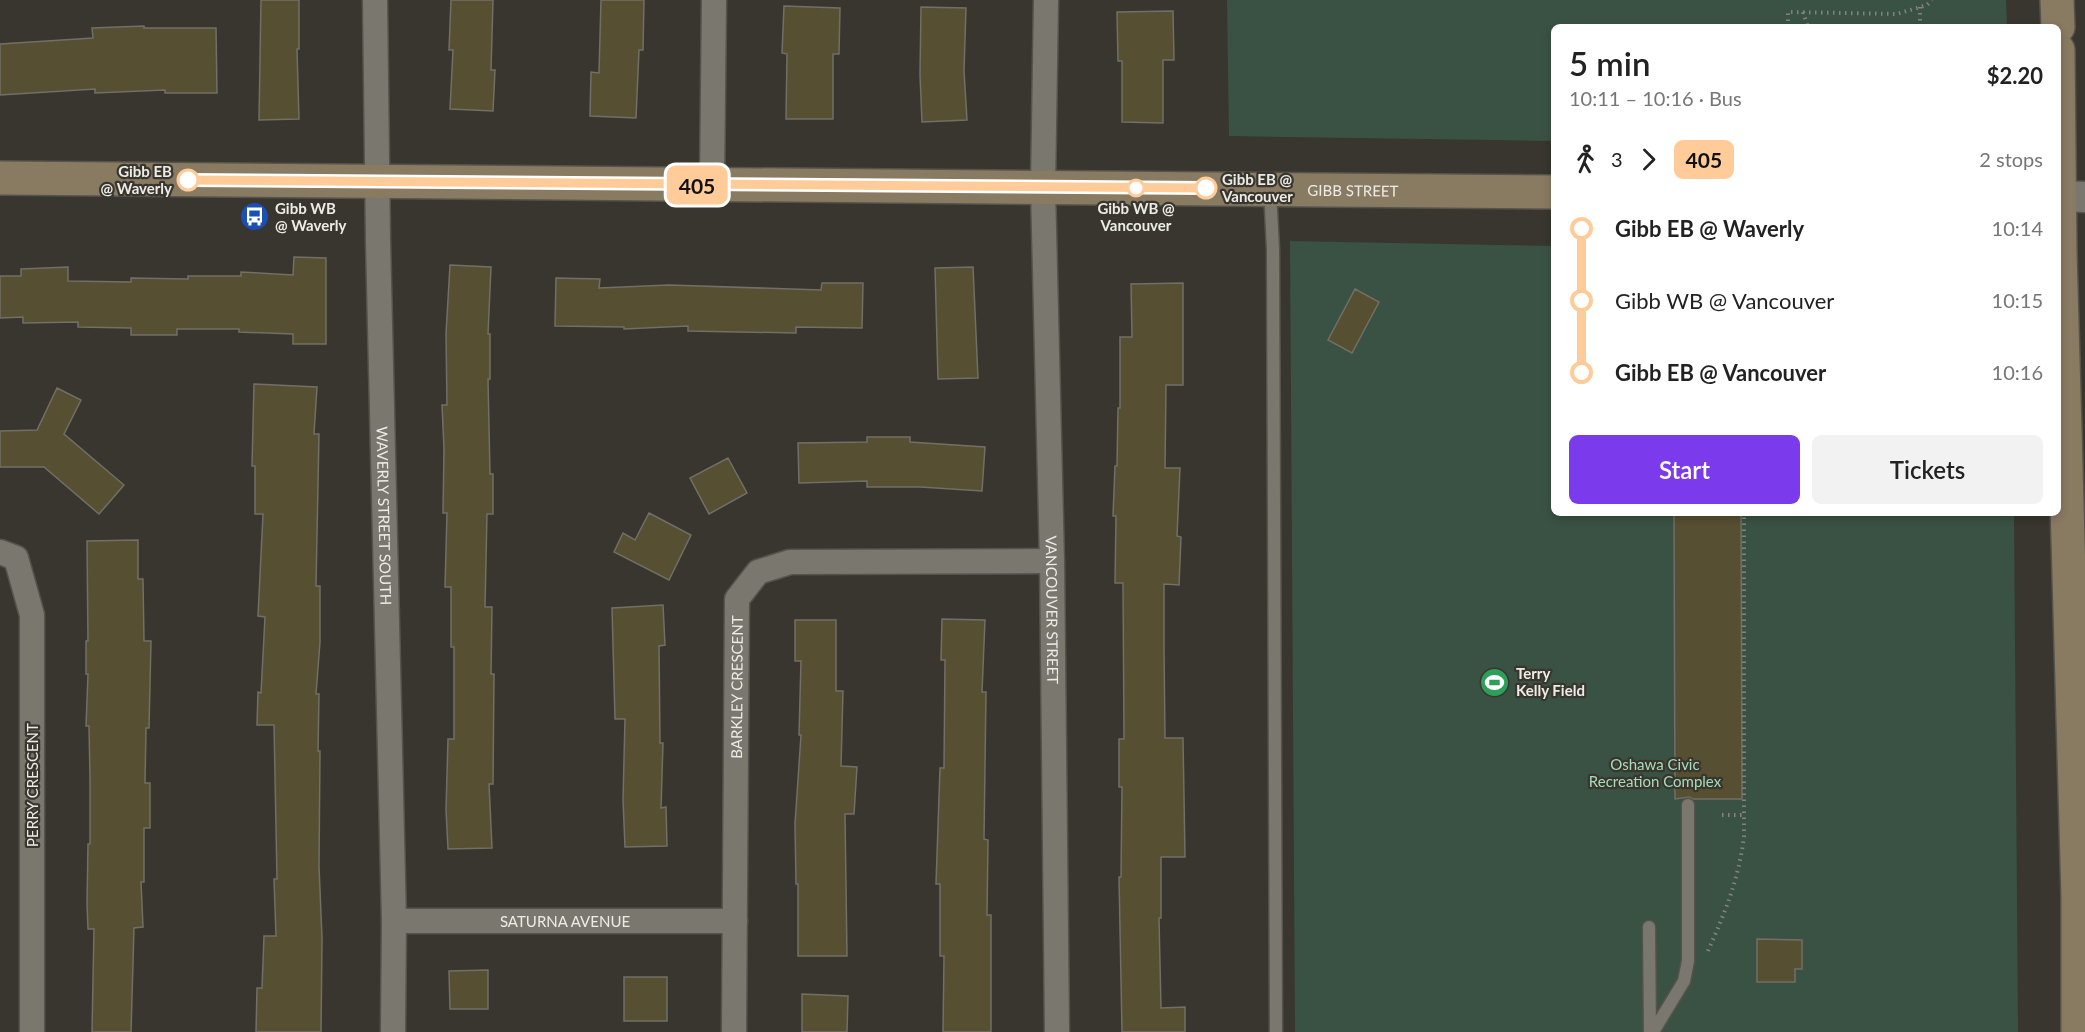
<!DOCTYPE html>
<meta charset="utf-8">
<style>
:root{--surface:#fff;--page:#f2f2f2;--text:#222;--muted:#767676;--accent:#7c3aed}
body{margin:0;font-family:Lato,sans-serif;background:var(--page);color:var(--text);height:100vh;display:flex;flex-direction:column;font-size:22px;white-space:nowrap}
*{box-sizing:border-box;margin:0}
p{font-size:20px;color:var(--muted)}
.icon{flex:none;width:33px;height:33px;fill:none;stroke:currentColor;stroke-width:2;stroke-linecap:round;stroke-linejoin:round}
.map{position:relative;flex:1;overflow:hidden}
.drawer{position:absolute;left:1551px;top:24px;width:510px;height:492px;display:flex;flex-direction:column;background:var(--surface);border-radius:9px;box-shadow:0 3px 9px #0003}
.drawer>*{flex:none}
.badge{padding:0 12px;border-radius:9px;font-size:21px;line-height:39px}
.map>.badge{position:absolute;translate:-50% -50%;box-shadow:0 0 0 3px #fff}
.legs{display:flex;align-items:center;gap:9px;height:66px;padding:0 18px;font-size:20px}
.legs p{margin-inline-start:auto}
.overview{display:flex;align-items:center;justify-content:space-between;height:102px;padding:0 18px}
h1{font-size:33px;font-weight:600;line-height:45px}
.cta{display:flex;gap:12px;margin-top:auto;padding:12px 18px}
.cta a{flex:1;height:69px;border-radius:9px;background:var(--accent);color:#fff;font-size:24px;font-weight:600;line-height:69px;text-align:center}
.cta a+a{background:var(--page);color:var(--text)}
ul{padding:0 18px;list-style:none}
li{display:flex;align-items:center;gap:21px;height:72px;font-size:22px}
li i{display:grid;place-items:center;width:9px;height:100%;margin:0 8px;background:currentColor}
li i::after{content:'';width:15px;height:15px;margin:-8px;border:4px solid;border-radius:50%;background:var(--surface)}
li p{margin-inline-start:auto}
li:first-child i{background:linear-gradient(#0000 50%,currentColor 0)}
li:last-child i{background:linear-gradient(currentColor 50%,#0000 0)}
.map>svg:first-child{display:block}
.green{fill:#3a5243}
.building{fill:#574f32;stroke:#716f66;stroke-width:1.5}
.lines{fill:none;stroke-linecap:round;stroke-linejoin:round}
.service-casing{stroke:#55534c;stroke-width:15}
.minor-casing{stroke:#55534c;stroke-width:27}
.tertiary-casing{stroke:#55534c;stroke-width:33}
.secondary-casing{stroke:#55534c;stroke-width:36}
.path{stroke:#85837c;stroke-width:4;stroke-dasharray:1.5 4.5;stroke-linecap:butt}
.service{stroke:#7a776e;stroke-width:12}
.minor{stroke:#7a776e;stroke-width:24}
.tertiary{stroke:#7a776e;stroke-width:30}
.secondary{stroke:#897a62;stroke-width:33}
.line-1-casing{stroke:#fff;stroke-width:14}
.line-1{stroke:#fc9;stroke-width:9}
.stop-1-dot{fill:#fff;stroke:#fc9;stroke-width:3}
.labels{text-anchor:middle;dominant-baseline:central;stroke-width:4.5;stroke-linejoin:round;paint-order:stroke}
.stop-label{font-size:15px;font-weight:bold;fill:#edebe6;stroke:#38362e;text-anchor:end}
.street-label{font-size:15px;fill:#edebe6;stroke:#38362e}
.poi-label{font-size:15px;font-weight:bold;fill:#edebe6;stroke:#38362e;text-anchor:start}
.park-label{font-size:15px;fill:#a6ddba;stroke:#38362e}
</style>
<div class="map">
<svg width="2085" height="1032" viewBox="0 0 2085 1032">
<rect width="100%" height="100%" fill="#38362e"/>
<path class="green" d="M 1227,0 L 2006,0 L 2007,27 L 1554,27 L 1554,141 L 1229,136 Z
M 1290,241 L 1554,246 L 1554,513 L 2014,513 L 2018,1032 L 1295,1032 Z"/>
<path class="building" d="M 261,0 L 299,0 L 299,49 L 297,49 L 299,119 L 259,120 Z
M 451,0 L 493,0 L 491,70 L 495,70 L 493,111 L 450,109 L 453,50 L 449,50 Z
M 601,0 L 644,0 L 643,50 L 639,50 L 636,118 L 590,116 L 591,72 L 599,73 Z
M 784,6 L 840,8 L 839,54 L 833,54 L 833,119 L 786,119 L 787,54 L 782,53 Z
M 921,7 L 966,8 L 964,71 L 967,120 L 922,122 L 920,75 Z
M 1173,11 L 1174,60 L 1163,60 L 1163,123 L 1122,122 L 1122,61 L 1118,61 L 1117,12 Z
M 144,26 L 144,28 L 216,28 L 217,93 L 165,93 L 165,90 L 95,93 L 95,89 L 0,95 L 0,44 L 93,38 L 92,28 Z
M 294,257 L 326,258 L 326,344 L 293,344 L 293,334 L 239,332 L 239,329 L 177,329 L 177,335 L 131,335 L 131,328 L 78,327 L 78,322 L 23,323 L 23,317 L 0,318 L 0,276 L 21,276 L 21,269 L 68,267 L 68,281 L 131,282 L 131,278 L 188,279 L 188,276 L 241,276 L 241,272 L 293,275 Z
M 450,265 L 491,267 L 488,334 L 490,334 L 490,379 L 488,379 L 490,474 L 493,474 L 493,514 L 487,514 L 485,607 L 492,607 L 491,674 L 494,674 L 493,784 L 489,784 L 492,848 L 448,849 L 446,810 L 448,739 L 454,739 L 454,647 L 451,647 L 451,587 L 445,587 L 447,513 L 443,513 L 444,449 L 442,405 L 447,405 L 446,334 Z
M 973,267 L 978,378 L 938,379 L 935,268 Z
M 556,278 L 600,279 L 599,288 L 669,285 L 821,290 L 822,283 L 863,283 L 862,328 L 796,327 L 796,333 L 688,331 L 688,326 L 624,329 L 624,327 L 555,326 Z
M 1183,283 L 1183,385 L 1166,385 L 1165,468 L 1180,468 L 1177,536 L 1181,537 L 1179,585 L 1164,584 L 1164,649 L 1165,738 L 1183,738 L 1185,857 L 1161,857 L 1161,918 L 1159,918 L 1161,1008 L 1185,1007 L 1185,1032 L 1122,1032 L 1119,877 L 1121,877 L 1122,787 L 1119,787 L 1119,739 L 1124,739 L 1123,583 L 1115,583 L 1116,516 L 1113,516 L 1115,466 L 1117,466 L 1118,408 L 1120,408 L 1120,337 L 1132,337 L 1131,284 Z
M 1355,289 L 1379,302 L 1352,353 L 1328,340 Z
M 254,384 L 317,387 L 314,434 L 319,434 L 316,586 L 320,586 L 320,642 L 316,694 L 319,694 L 318,751 L 320,751 L 319,866 L 322,938 L 321,1032 L 256,1032 L 257,988 L 262,988 L 264,936 L 276,936 L 274,879 L 277,879 L 274,725 L 257,725 L 258,692 L 261,693 L 265,617 L 258,616 L 263,514 L 255,514 L 255,466 L 252,466 Z
M 57,388 L 81,400 L 64,434 L 124,485 L 99,514 L 44,467 L 0,467 L 0,431 L 37,430 Z
M 867,437 L 910,437 L 910,442 L 985,447 L 982,491 L 920,487 L 867,487 L 867,481 L 799,483 L 798,443 L 867,442 Z
M 728,458 L 747,493 L 709,514 L 690,478 Z
M 649,513 L 691,535 L 669,580 L 614,552 L 623,533 L 635,540 Z
M 1674,513 L 1741,513 L 1742,799 L 1693,799 L 1689,797 L 1675,799 Z
M 138,540 L 138,579 L 143,579 L 144,641 L 151,641 L 149,728 L 146,728 L 145,783 L 150,783 L 150,828 L 144,828 L 144,882 L 141,882 L 143,927 L 134,928 L 131,1032 L 92,1032 L 94,929 L 88,929 L 87,904 L 88,844 L 90,844 L 90,779 L 89,726 L 86,726 L 88,674 L 86,674 L 86,641 L 88,641 L 87,541 Z
M 663,605 L 665,645 L 659,646 L 660,743 L 663,743 L 661,808 L 666,807 L 667,846 L 625,847 L 623,800 L 625,719 L 615,719 L 612,608 Z
M 942,619 L 985,620 L 982,692 L 986,692 L 984,839 L 988,840 L 987,915 L 991,915 L 991,1032 L 943,1032 L 944,956 L 940,956 L 940,884 L 936,884 L 940,768 L 944,768 L 945,660 L 941,660 Z
M 795,620 L 836,620 L 836,691 L 843,691 L 841,766 L 857,767 L 854,814 L 845,814 L 847,956 L 798,956 L 798,884 L 796,884 L 795,824 L 801,735 L 799,735 L 801,661 L 795,661 Z
M 1757,939 L 1802,940 L 1802,969 L 1795,969 L 1795,982 L 1757,982 Z
M 488,970 L 488,1009 L 450,1009 L 449,971 Z
M 624,977 L 667,977 L 667,1021 L 624,1021 Z
M 802,994 L 848,996 L 847,1032 L 802,1032 Z"/>
<g class="lines">
<defs>
<path id="service" d="M 1270,190 L 1273,249 L 1276,1032
M 1649,927 L 1650,1032
M 1653,1032 L 1684,981 L 1688,961 L 1688,805"/>
<g id="minor">
<path id="s1" d="M 375,0 L 378,240 L 394,921 L 393,1032"/>
<path id="s2" d="M 1046,0 L 1043,188 L 1052,561 L 1057,1032"/>
<path d="M 712,185 L 714,0"/>
<path d="M 0,552 L 16,558 L 32,615 L 32,1032"/>
<path id="s3" d="M 394,921 L 735,921"/>
<path id="s4" d="M 734,1032 L 737,599 L 758,572 L 790,562 L 1052,561"/>
</g>
<path id="tertiary" d="M 2060,196 L 2085,197"/>
<g id="secondary">
<path d="M 2057,0 L 2058,27"/>
<path d="M 2058,50 L 2060,252 L 2078,897 L 2078,1032"/>
<path id="s5" d="M 0,178 L 1554,192"/>
</g>
</defs>
<use href="#service" class="service-casing"/>
<use href="#minor" class="minor-casing"/>
<use href="#tertiary" class="tertiary-casing"/>
<use href="#secondary" class="secondary-casing"/>
<path class="path" d="M 1920,7 L 1920,27
M 1803,12 L 1808,27
M 1788,27 L 1788,12 L 1897,14 L 1927,5 L 1932,0
M 1722,815 L 1744,815
M 1708,951 C 1726,910 1738,881 1744,837 L 1744,513"/>
<use href="#service" class="service"/>
<use href="#minor" class="minor"/>
<use href="#tertiary" class="tertiary"/>
<use href="#secondary" class="secondary"/>
</g>
<g class="lines">
<defs>
<path id="line-1" d="M 188,180 L 1206,188"/>
</defs>
<use href="#line-1" class="line-1-casing"/>
<use href="#line-1" class="line-1"/>
</g>
<defs>
<symbol id="bus-disc" viewBox="-11 -11 22 22"><circle r="9.5" fill="#1a4fb4" stroke="#38362e"/><path d="M-5-6H5V4H4V6H2V4H-2V6H-4V4H-5ZM-3.5-4V0h7V-4ZM-3.5 1.2v1.5H-2V1.2ZM2 1.2v1.5H3.5V1.2Z" fill="#fff"/></symbol>
<symbol id="stadium-disc" viewBox="-11 -11 22 22"><circle r="9.5" fill="#2e9e5b" stroke="#38362e"/><path d="M0-5a6.5 5 0 1 0 0 10a6.5 5 0 1 0 0-10ZM-3.5-1.8h7v3.6h-7Z" fill="#fff"/></symbol>
</defs>
<g fill-rule="evenodd">
<use href="#bus-disc" x="238" y="200" width="33" height="33"/>
<use href="#stadium-disc" x="1478" y="666" width="33" height="33"/>
</g>
<g class="stop-1-dot">
<circle cx="188" cy="180" r="10"/>
<circle cx="1136" cy="188" r="8"/>
<circle cx="1206" cy="188" r="10"/>
</g>
<g class="labels">
<g class="stop-label">
<text x="172" y="171">Gibb EB<tspan x="172" dy="17">@ Waverly</tspan></text>
<text x="1222" y="179" text-anchor="start">Gibb EB @<tspan x="1222" dy="17">Vancouver</tspan></text>
<text x="1136" y="208" text-anchor="middle">Gibb WB @<tspan x="1136" dy="17">Vancouver</tspan></text>
</g>
<g class="street-label">
<text stroke="none"><textPath href="#s5" startOffset="1353">GIBB STREET</textPath></text>
<text stroke="none"><textPath href="#s1" startOffset="516">WAVERLY STREET SOUTH</textPath></text>
<text stroke="none"><textPath href="#s2" startOffset="610">VANCOUVER STREET</textPath></text>
<text stroke="none"><textPath href="#s4" startOffset="345">BARKLEY CRESCENT</textPath></text>
<text transform="translate(32 785) rotate(-90)">PERRY CRESCENT</text>
<text stroke="none"><textPath href="#s3" startOffset="171">SATURNA AVENUE</textPath></text>
</g>
<g class="poi-label">
<text x="275" y="208">Gibb WB<tspan x="275" dy="17">@ Waverly</tspan></text>
<text x="1516" y="673">Terry<tspan x="1516" dy="17">Kelly Field</tspan></text>
</g>
<g class="park-label">
<text x="1655" y="764">Oshawa Civic<tspan x="1655" dy="17">Recreation Complex</tspan></text>
</g>
</g>
</svg>
<b class="badge" style="left:697px;top:185px;background:#fc9;color:#111">405</b>
<section class="drawer">
<div class="overview"><div><h1>5 min</h1><p>10:11 – 10:16 · Bus</p></div><b>$2.20</b></div>
<div class="legs"><svg class="icon" aria-label="walk" viewBox="0 0 24 24"><circle cx="13" cy="4" r="2"/><path d="M13 8l-2 6 4 7M11 14l-3 7M7 12l3-4h3l4 4"/></svg>3<svg class="icon" aria-label="forward" viewBox="0 0 24 24"><path d="M9 5l7 7-7 7"/></svg><b class="badge" style="background:#fc9;color:#111">405</b><p>2 stops</p></div>
<ul>
<li><i style="color:#fc9"></i><b>Gibb EB @ Waverly</b><p>10:14</p></li>
<li><i style="color:#fc9"></i><span>Gibb WB @ Vancouver</span><p>10:15</p></li>
<li><i style="color:#fc9"></i><b>Gibb EB @ Vancouver</b><p>10:16</p></li>
</ul>
<div class="cta"><a>Start</a><a>Tickets</a></div>
</section>
</div>
